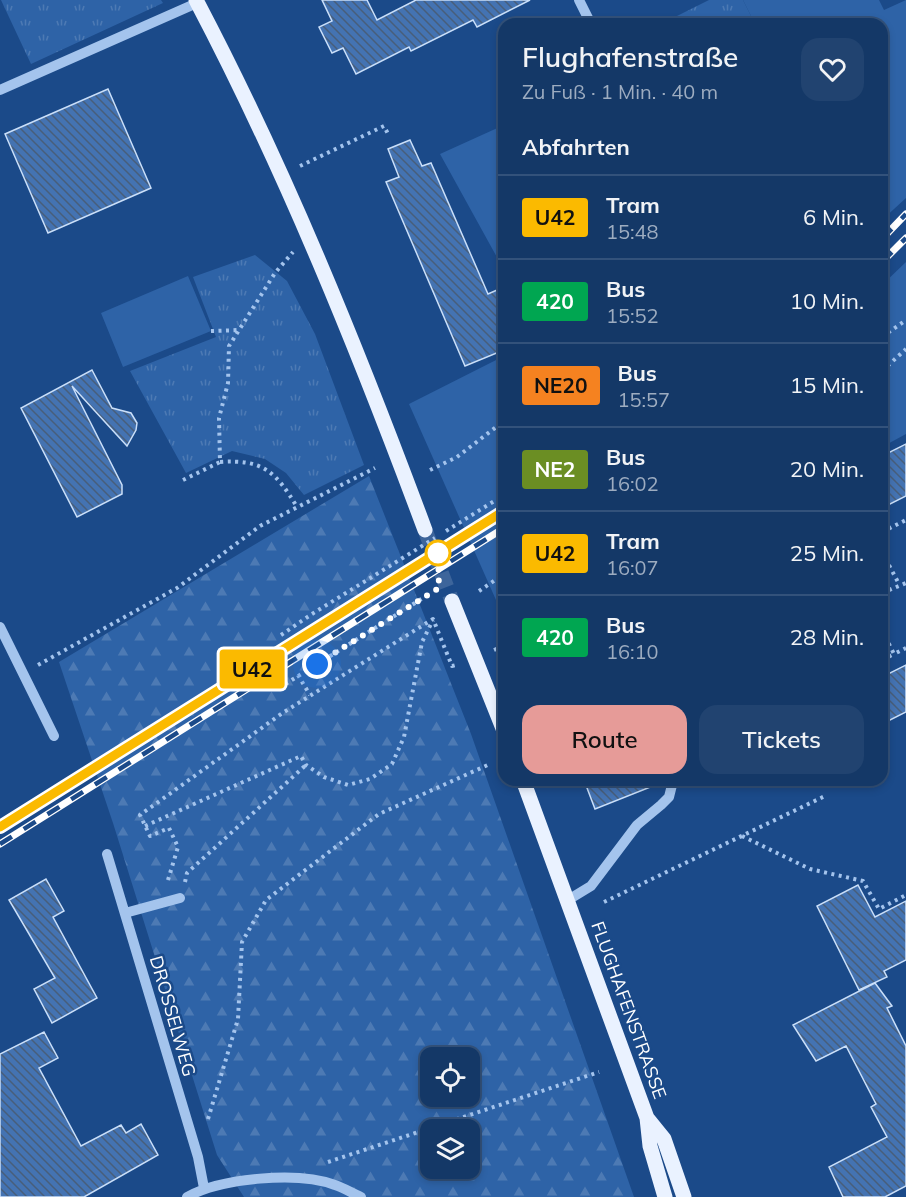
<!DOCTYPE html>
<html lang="de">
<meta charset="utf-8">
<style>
:root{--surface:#143867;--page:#214370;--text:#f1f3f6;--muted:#9dacc0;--line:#33527b;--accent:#e69b98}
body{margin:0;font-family:Mulish,sans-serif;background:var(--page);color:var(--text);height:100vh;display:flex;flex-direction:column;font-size:22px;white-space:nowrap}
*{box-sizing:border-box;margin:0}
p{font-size:20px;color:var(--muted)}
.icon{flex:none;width:33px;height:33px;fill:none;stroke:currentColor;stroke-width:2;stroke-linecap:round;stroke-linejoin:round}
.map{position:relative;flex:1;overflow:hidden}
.sheet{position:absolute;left:498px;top:18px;width:390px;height:768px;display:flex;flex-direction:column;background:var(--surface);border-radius:18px;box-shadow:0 3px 9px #0003,0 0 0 2px var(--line)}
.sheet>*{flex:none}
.badge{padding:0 12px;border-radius:4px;font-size:21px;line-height:39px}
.fabs{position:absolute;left:420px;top:1047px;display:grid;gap:12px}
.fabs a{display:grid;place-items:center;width:60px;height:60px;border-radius:12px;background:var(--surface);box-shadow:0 3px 9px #0003,0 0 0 2px var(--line);font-size:30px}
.you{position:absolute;width:30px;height:30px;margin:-15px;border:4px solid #fff;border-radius:50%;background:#1a73e8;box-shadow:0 0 0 9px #1a73e833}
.map>.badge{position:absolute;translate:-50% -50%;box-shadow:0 0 0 3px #fff}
h2{padding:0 24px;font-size:22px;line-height:54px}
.round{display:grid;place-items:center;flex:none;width:63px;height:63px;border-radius:18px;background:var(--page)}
.headline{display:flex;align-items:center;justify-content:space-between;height:102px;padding:0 24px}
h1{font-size:28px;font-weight:600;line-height:45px}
.primary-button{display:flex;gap:12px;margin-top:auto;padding:12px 24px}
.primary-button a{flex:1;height:69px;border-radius:18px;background:var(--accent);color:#111;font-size:24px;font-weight:600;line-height:69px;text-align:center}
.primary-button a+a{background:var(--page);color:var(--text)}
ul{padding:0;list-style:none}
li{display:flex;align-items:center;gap:18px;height:84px;padding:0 24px;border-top:2px solid var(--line)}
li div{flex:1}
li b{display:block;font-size:22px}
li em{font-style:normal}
li .badge{min-width:66px;font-weight:700;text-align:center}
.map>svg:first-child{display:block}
.grass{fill:#2e63a7}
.forest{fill:url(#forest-firs);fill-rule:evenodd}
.park{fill:url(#park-tufts)}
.building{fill:url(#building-back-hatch);stroke:#cadff9;stroke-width:1.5}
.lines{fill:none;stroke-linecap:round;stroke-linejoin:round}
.major-tunnel{stroke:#3d659b;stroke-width:15;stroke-dasharray:15 8;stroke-linecap:butt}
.path{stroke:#a4c4ed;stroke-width:4;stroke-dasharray:3 4.5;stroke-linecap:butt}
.minor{stroke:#a4c4ed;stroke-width:10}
.major{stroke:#eaf2ff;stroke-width:15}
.rail-casing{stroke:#fff;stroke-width:7}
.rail{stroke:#1b4a89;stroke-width:4.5;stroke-dasharray:14;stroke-linecap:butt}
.path-bridge{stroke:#a4c4ed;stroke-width:4;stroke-dasharray:3 4.5;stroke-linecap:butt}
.line-casing{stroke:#fff;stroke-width:14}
.line{stroke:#fbba00;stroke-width:9}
.walk{stroke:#fff;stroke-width:6;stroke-dasharray:0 10.8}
.stop-dot{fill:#fff;stroke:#fbba00;stroke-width:3}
.labels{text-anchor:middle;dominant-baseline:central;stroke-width:5;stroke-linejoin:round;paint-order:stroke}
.street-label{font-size:18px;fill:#fff;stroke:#1b4a89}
</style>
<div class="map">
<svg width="906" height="1197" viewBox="0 0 906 1197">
<defs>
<pattern id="forest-firs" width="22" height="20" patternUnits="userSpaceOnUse" patternTransform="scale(1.5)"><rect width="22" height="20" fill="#2e63a7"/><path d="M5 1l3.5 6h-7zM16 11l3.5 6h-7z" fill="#4d7ab4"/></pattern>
<pattern id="park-tufts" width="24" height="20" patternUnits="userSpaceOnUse" patternTransform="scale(1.5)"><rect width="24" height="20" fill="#2e63a7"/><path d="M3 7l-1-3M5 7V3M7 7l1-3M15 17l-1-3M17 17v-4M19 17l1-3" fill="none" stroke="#4d7ab4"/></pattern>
<pattern id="building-back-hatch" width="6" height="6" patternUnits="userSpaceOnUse" patternTransform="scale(1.5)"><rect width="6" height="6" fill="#4473b2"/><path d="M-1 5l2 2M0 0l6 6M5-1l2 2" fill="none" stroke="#485e7a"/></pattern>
</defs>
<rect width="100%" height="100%" fill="#1b4a89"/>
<path class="grass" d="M 743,0 L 879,0 L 884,10 L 906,0 L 906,198 L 882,220 L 882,24 L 755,24 Z
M 504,125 L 504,270 L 440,154 Z
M 906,262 L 906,434 L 882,447 L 882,285 Z
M 188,276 L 211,331 L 123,367 L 101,313 Z
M 504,356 L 504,618 L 409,404 Z"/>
<path class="forest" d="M 369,476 L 471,734 L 634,1197 L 244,1197 L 217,1155 L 113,823 L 59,662 ZM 430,1058 L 470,1058 L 470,1096 L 430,1096 ZM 430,1130 L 470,1130 L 470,1168 L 430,1168 Z"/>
<path class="park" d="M 1,0 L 161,0 L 163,3 L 31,64 Z
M 709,0 L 743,0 L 755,24 L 661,24 Z
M 255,255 L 287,281 L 315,334 L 364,465 L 304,495 L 286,473 L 265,459 L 232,451 L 186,473 L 130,371 L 216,337 L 193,277 Z"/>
<path class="building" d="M 322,0 L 367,0 L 377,20 L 416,0 L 530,0 L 477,27 L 473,20 L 411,51 L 409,47 L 356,74 L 343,48 L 332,53 L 319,27 L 332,21 Z
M 108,89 L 151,188 L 48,233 L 5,134 Z
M 410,140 L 422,166 L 431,163 L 488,294 L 504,287 L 504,350 L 465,366 L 386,182 L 399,177 L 388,149 Z
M 92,370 L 112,408 L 131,413 L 137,423 L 136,430 L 127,446 L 72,386 L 122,485 L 122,494 L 77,517 L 21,408 Z
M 906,444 L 906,496 L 882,508 L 882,456 Z
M 906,665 L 906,712 L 882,724 L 882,677 Z
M 584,780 L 663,780 L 663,782 L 595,809 Z
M 46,879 L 64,911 L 53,917 L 97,998 L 52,1023 L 34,989 L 55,978 L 9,900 Z
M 858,885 L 875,917 L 906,901 L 906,960 L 884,971 L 887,977 L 859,990 L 817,906 Z
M 875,983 L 892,1006 L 887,1008 L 906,1046 L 906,1186 L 885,1197 L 843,1197 L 829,1167 L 887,1137 L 871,1107 L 876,1104 L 846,1046 L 816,1061 L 793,1025 Z
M 44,1032 L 58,1058 L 39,1068 L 81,1146 L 121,1125 L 126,1133 L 141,1124 L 158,1155 L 84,1197 L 0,1197 L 0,1054 Z"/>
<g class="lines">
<path class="major-tunnel" d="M 425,530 L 452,601"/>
<path class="path" d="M 300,166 L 384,126 L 388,134
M 211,331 L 240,330
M 882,337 L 906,320
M 882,371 L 906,349
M 220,462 C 263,459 276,472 297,507
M 430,470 L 457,457 L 504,421
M 183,480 L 220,462 L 219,418 L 228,383 L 229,346 L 275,273 L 293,252
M 446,531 L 504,495
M 882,532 L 906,520
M 882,552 L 899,584
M 479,591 L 504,574
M 882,593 L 906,583
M 882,630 L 894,654 L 906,648
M 281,635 L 312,614
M 494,650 L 504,646
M 882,660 L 894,654
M 38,665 L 177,588 L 260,526 L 375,468
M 298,675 L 310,695
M 279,688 L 431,593
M 145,826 L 301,756 L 306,765 L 324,777 L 348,785 L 370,779 L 392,764 L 404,737 L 422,642 L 433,620
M 742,836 L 810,869 L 863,881 L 879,909 L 906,895
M 168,880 L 178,847 L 169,828 L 150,836 L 140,815 L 284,712 L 433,619 L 452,666 L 456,665
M 185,882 L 187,873 L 306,765
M 604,902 L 825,796
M 208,1119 L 238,1019 L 242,942 L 266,900 L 379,814 L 490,764
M 328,1162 L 599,1072"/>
<path class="minor" d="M 579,0 L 591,24
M 0,90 L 197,3
M 0,627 L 54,736
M 107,854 L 198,1157 L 204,1188
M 568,900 L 591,886 L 637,825 L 661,805 L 669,797 L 672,785 L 670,780
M 125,913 L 180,898
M 187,1197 C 221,1178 298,1171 335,1185 C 344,1188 352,1193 361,1197"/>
<path class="major" d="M 196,0 C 286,171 358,350 425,530
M 452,601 L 504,731
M 523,780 L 647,1118 L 650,1146 L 665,1197
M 647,1118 L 664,1139 L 684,1197"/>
<defs>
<path id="rail" d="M 882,239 L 906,214
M 882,262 L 906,238
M 0,827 L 504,511
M 0,844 L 504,528"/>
</defs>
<use href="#rail" class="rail-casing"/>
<use href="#rail" class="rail"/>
<path class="path-bridge" d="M 312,614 L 435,538"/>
</g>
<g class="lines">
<defs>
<path id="line" d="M 0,827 L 504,511"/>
</defs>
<use href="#line" class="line-casing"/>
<use href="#line" class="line"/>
<path class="walk" d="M 317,664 L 439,588 L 438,553"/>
</g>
<circle class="stop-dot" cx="438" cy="553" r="12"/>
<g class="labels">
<g class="street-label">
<text transform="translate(629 1010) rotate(70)">FLUGHAFENSTRASSE</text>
<text transform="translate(173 1016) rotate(74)">DROSSELWEG</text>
</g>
</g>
</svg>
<div class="fabs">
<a><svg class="icon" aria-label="locate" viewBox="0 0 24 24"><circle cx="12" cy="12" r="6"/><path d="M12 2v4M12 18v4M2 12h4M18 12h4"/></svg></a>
<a><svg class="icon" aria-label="layers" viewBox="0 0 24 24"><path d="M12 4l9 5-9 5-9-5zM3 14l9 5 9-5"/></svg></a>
</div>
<div class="you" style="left:317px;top:664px"></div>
<b class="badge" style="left:252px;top:669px;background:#fbba00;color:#111">U42</b>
<section class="sheet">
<div class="headline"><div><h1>Flughafenstraße</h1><p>Zu Fuß · 1 Min. · 40 m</p></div><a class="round"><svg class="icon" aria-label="heart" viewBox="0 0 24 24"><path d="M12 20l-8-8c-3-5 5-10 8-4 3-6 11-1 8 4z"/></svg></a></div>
<h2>Abfahrten</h2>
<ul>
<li><span class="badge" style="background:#fbba00;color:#111">U42</span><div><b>Tram</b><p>15:48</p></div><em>6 Min.</em></li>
<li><span class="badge" style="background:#00a651;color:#fff">420</span><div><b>Bus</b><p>15:52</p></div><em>10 Min.</em></li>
<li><span class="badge" style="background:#f58220;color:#111">NE20</span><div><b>Bus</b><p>15:57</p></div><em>15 Min.</em></li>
<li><span class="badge" style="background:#6b8e23;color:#fff">NE2</span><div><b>Bus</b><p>16:02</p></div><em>20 Min.</em></li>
<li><span class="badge" style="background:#fbba00;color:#111">U42</span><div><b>Tram</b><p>16:07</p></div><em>25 Min.</em></li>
<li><span class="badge" style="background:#00a651;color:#fff">420</span><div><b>Bus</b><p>16:10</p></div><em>28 Min.</em></li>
</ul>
<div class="primary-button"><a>Route</a><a>Tickets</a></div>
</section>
</div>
